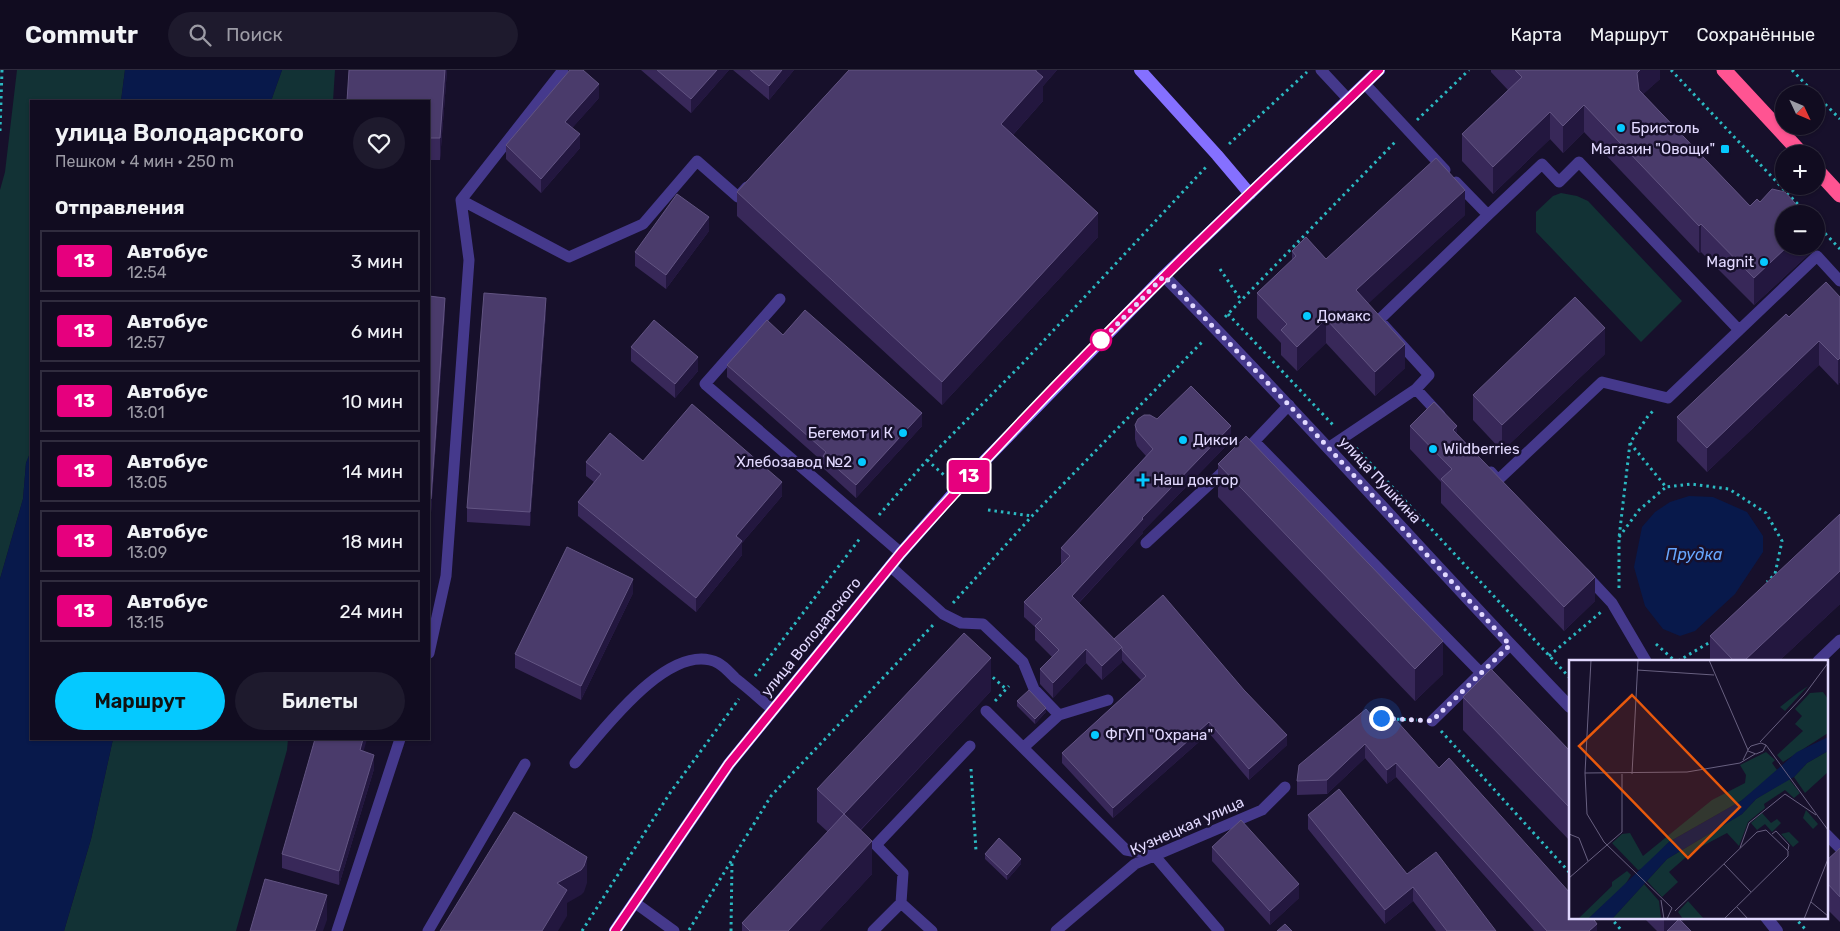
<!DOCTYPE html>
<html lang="ru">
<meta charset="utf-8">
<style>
:root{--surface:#110c20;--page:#1e1a2d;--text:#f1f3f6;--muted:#9c9ba5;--line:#302c3e;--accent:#05c9ff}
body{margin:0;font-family:Rubik,sans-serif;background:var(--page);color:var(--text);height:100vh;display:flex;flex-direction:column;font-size:19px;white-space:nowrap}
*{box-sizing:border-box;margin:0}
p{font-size:16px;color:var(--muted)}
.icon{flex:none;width:28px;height:28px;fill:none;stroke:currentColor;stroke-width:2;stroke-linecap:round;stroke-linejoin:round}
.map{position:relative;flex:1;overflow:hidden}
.drawer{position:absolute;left:30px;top:30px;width:400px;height:640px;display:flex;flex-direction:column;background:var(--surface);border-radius:0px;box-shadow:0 1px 4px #0004,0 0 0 1px var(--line)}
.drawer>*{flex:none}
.badge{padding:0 10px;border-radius:4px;font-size:18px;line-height:32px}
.needle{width:32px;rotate:134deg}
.tools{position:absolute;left:1775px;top:15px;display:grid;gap:10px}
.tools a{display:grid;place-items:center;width:50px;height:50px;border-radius:50%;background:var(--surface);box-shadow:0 1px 4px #0004,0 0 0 1px var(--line);font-size:25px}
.you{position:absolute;width:25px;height:25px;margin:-12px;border:4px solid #fff;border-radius:50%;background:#1a73e8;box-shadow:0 0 0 8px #1a73e833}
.map>.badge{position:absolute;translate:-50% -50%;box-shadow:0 0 0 2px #fff}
h2{padding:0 25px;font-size:19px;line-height:45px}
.round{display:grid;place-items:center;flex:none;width:52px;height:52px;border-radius:26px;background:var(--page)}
.headline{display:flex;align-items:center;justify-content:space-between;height:85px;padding:0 25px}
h1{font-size:24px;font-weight:600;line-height:38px}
.primary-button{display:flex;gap:10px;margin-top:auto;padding:10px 25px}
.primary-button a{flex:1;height:58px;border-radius:30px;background:var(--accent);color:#111;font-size:20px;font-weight:600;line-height:58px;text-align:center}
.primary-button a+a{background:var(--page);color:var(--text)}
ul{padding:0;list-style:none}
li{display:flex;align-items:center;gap:15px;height:62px;margin:0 10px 8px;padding:0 15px;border:2px solid var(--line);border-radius:0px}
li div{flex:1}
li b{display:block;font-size:19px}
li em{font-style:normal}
li .badge{min-width:55px;font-weight:700;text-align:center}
header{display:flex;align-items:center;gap:30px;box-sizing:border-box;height:70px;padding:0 25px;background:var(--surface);border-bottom:1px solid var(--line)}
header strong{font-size:24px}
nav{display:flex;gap:28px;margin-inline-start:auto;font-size:18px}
.search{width:350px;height:45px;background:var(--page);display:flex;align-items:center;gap:12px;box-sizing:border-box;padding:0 18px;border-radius:28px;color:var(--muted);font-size:19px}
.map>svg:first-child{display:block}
.green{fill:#123235}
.water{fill:#08194b}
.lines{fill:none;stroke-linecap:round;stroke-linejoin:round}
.path{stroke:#2bb9c2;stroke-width:3;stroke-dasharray:2.5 4;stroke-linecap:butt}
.lane{stroke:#45398c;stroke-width:11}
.street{stroke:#45398c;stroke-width:12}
.secondary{stroke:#8570ff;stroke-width:12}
.highway{stroke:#ff5492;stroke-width:15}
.wall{fill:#382859}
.shaded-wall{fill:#23173f}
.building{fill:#4a3b6b;stroke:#625482}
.line-casing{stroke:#fff;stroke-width:11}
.line{stroke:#e6007e;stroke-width:8}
.walk{stroke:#e2d9ff;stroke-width:5;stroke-dasharray:0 9}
.poi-dot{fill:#05c9ff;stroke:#17102b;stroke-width:2}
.stop-dot{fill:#fff;stroke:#e6007e;stroke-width:2.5}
.labels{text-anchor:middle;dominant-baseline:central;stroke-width:5;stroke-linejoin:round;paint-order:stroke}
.poi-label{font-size:15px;fill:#e2d9ff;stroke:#17102b;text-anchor:start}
.street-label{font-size:15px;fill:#e2d9ff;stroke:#17102b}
.water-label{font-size:16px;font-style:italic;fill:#67a7ff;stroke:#17102b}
.inset-road{fill:none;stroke:#686080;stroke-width:1}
.view{fill:#e8590c;fill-opacity:0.15;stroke:#e8590c;stroke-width:2.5}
.inset-edge{fill:none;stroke:#e2d9ff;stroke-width:2.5}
</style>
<header>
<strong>Commutr</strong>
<div class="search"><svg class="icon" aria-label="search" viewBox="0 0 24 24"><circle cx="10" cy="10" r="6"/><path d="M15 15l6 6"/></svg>Поиск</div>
<nav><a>Карта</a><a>Маршрут</a><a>Сохранённые</a></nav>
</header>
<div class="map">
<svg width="1840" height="861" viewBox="0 0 1840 861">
<rect width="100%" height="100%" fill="#17102b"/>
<path class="green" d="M 17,0 L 125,0 L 121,31 L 31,31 L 31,381 L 26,393 L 23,429 L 0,509 L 0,120 L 5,102 Z
M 282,0 L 335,0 L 333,31 L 271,31 Z
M 1561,123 L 1577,126 L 1588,131 L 1682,231 L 1641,272 L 1536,162 L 1536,142 L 1553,126 Z
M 113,669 L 288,669 L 287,680 L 236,861 L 64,861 L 91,769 Z"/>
<path class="water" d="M 125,0 L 282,0 L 271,31 L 121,31 Z
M 31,381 L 31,669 L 113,669 L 91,769 L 64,861 L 0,861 L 0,509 L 23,429 L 26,393 Z
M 1689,426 L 1713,427 L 1747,442 L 1763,466 L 1763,482 L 1735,524 L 1695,561 L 1680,566 L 1663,559 L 1645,536 L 1634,497 L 1642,457 L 1655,442 L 1670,432 Z"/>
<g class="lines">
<path class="path" d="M 1671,0 L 1807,144
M 1792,0 L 1815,24
M 1816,25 L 1840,49
M 1417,50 L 1469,0
M 0,61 L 2,0
M 1229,74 L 1307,2
M 1816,154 L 1840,179
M 1220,199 L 1241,230
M 1228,244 L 1334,356
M 1225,247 L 1397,70
M 1630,373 L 1666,417 L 1691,414 L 1729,419 L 1766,443 L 1782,471 L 1775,504 L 1767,512
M 1356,378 L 1570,608
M 927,390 L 944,405
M 988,440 L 1032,446
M 879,445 L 927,390 L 1022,294 L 1207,96
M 1619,467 L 1639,440 L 1666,417
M 1619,518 L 1619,468 L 1630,373 L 1648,346 L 1654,340
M 953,533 L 1032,446 L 1204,270
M 1656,574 L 1675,591
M 1549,586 L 1601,542
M 1678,591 L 1712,571
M 988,603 L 1006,619
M 755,606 L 861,467
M 995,631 L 1009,616
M 1371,648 L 1417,650
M 1441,661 L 1570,803
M 971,699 L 976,781
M 1610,847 L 1622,861
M 1794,847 L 1807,861
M 689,860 L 771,726 L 934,554
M 582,861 L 670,723 L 739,629
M 731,861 L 732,791"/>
<path class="lane" d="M 563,0 L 461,130 L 569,187 L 643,154 L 697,91 L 738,127 L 747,117
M 1321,0 L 1348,29
M 1365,14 L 1445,100
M 1456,112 L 1488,145 L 1542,94 L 1559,112 L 1579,92 L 1739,260
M 780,229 L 705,314 L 901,483
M 1416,319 L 1440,345
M 1255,372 L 1481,603 L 1510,575
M 1250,376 L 1289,335
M 1328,378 L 1416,319 L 1429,305 L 1379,250 L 1488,145
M 1491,402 L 1498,410 L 1602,312 L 1668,328 L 1817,186 L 1840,211
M 1146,473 L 1228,397
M 890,496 L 943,544 L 961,553 L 983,554 L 1023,592 L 1034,619 L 1059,645
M 1584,503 L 1612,533 L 1646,591
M 429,583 L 446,506 L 469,190 L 461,130
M 1818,591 L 1840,570
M 986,641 L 1126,780 L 1154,785 L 1219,861
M 1432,651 L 1481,603
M 1024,677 L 1059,645 L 1108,630
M 575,693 C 602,662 670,569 718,593 C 724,596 730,603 735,608 C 748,618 760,629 773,640
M 1826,764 L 1840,778
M 634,832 L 674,861
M 901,833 L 932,861
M 337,861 L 400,669
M 428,861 L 525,694
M 873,861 L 901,833 L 903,803 L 876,775 L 970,676
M 1056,861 L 1135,794 L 1262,740 L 1285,717"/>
<path class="street" d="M 1164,206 C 1303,346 1433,495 1570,637
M 1766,847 L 1777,861"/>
<path class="secondary" d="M 1140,0 L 1217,85 L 1250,124
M 615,861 L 729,694 L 901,483 L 959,417 L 1164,206 L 1379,0"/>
<path class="highway" d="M 1724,0 L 1802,84
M 1816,99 L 1840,125"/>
</g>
<path class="wall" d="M 349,0 L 447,0 L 440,90 L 430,90 L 429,164 L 429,31 Z
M 641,0 L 729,0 L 691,43 Z
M 733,0 L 794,0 L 769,30 Z
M 849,0 L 1057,0 L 1043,16 L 1043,31 L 1013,65 L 1098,167 L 942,335 L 737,146 L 737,122 Z
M 1491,0 L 1660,0 L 1660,9 L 1643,24 L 1750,136 L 1760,132 L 1798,144 L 1809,176 L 1809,184 L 1754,235 L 1701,182 L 1699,183 L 1584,62 L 1563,83 L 1550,69 L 1493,124 L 1462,91 L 1462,64 L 1508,20 L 1491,2 Z
M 599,28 L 572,58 L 580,78 L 541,123 L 506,89 L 506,75 Z
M 1465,145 L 1368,233 L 1405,298 L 1375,326 L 1326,273 L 1297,301 L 1281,285 L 1281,273 L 1257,248 L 1257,223 L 1292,191 L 1292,181 L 1326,189 Z
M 709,161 L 666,219 L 635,196 L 635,182 Z
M 429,226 L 445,242 L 431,443 L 429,443 Z
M 1840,227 L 1840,312 L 1838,315 L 1819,295 L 1707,402 L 1677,371 L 1677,347 L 1789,247 Z
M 546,242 L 530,456 L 467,452 L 467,438 Z
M 783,265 L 922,356 L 856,428 L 823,398 L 823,392 L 727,307 L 727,295 Z
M 631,277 L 698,301 L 675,328 L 631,291 Z
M 1605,284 L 1502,381 L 1473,350 L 1473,325 Z
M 1157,349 L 1231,371 L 1143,461 L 1143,463 L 1079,533 L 1114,569 L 1287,675 L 1249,710 L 1209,663 L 1113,748 L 1062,693 L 1062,683 L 1141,610 L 1122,590 L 1122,592 L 1102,610 L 1086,593 L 1053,628 L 1040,614 L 1040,599 L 1052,587 L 1035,570 L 1035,557 L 1024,547 L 1024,532 L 1062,494 L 1061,493 L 1061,478 L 1146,386 L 1137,376 L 1135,369 L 1135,355 Z
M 1410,356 L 1457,365 L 1595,531 L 1564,561 L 1441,433 L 1441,412 L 1410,379 Z
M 643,391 L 782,426 L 742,473 L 742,485 L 696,542 L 578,446 L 578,432 L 594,412 L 586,406 L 586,392 Z
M 1218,394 L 1443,604 L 1415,631 L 1218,427 Z
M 1840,444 L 1840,534 L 1779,591 L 1710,591 L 1710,566 Z
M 633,523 L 581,630 L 515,598 L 515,584 Z
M 991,621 L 861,760 L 872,804 L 819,861 L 742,861 L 742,853 L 828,762 L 817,752 L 817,719 Z
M 1463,627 L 1570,681 L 1570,771 L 1463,660 Z
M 1017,631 L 1046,642 L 1035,654 L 1017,636 Z
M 1383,659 L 1439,698 L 1597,861 L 1534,861 L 1396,707 L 1387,714 L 1365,688 L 1327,724 L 1297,725 L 1297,711 Z
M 364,681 L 374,699 L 339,815 L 282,798 L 282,784 Z
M 1308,745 L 1407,804 L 1496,861 L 1436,861 L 1413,831 L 1385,854 L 1308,759 Z
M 1212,777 L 1299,828 L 1270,855 L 1212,791 Z
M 1840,778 L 1840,852 L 1826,838 L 1826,791 Z
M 985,784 L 1021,794 L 1007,810 L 985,789 Z
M 1643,847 L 1686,847 L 1682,851 L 1691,861 L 1657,861 Z"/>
<path class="shaded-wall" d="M 445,0 L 447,0 L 440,90 L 440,68 Z
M 717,0 L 729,0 L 691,43 L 691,29 Z
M 782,0 L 794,0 L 769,30 L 769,16 Z
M 1036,0 L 1057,0 L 1043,16 L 1043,31 L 1001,78 L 1001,54 Z
M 1640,0 L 1660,0 L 1660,9 L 1637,30 L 1637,3 Z
M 599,14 L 599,28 L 565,66 L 565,52 Z
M 1584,35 L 1584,62 L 1563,83 L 1563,56 Z
M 1550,42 L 1550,69 L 1493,124 L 1493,97 Z
M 580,64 L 580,78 L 541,123 L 541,109 Z
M 430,68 L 430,90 L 429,164 L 429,142 Z
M 1465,120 L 1465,145 L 1356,245 L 1356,220 Z
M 1098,143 L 1098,167 L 942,335 L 942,312 Z
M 709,147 L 709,161 L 666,219 L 666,205 Z
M 1701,154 L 1701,182 L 1699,183 L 1699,156 Z
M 1788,176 L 1809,176 L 1809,184 L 1754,235 L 1754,208 Z
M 445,228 L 445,242 L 431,443 L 431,429 Z
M 546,228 L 546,242 L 530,456 L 530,442 Z
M 1326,249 L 1326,273 L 1297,301 L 1297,277 Z
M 1605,258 L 1605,284 L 1502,381 L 1502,355 Z
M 1819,271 L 1819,295 L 1707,402 L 1707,378 Z
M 1405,274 L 1405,298 L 1375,326 L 1375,302 Z
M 698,287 L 698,301 L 675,328 L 675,314 Z
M 1840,288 L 1840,312 L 1838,315 L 1838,290 Z
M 922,343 L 922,356 L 856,428 L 856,415 Z
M 1231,356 L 1231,371 L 1143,461 L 1143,463 L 1072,540 L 1072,526 L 1142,448 Z
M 1457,356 L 1457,379 L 1453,360 Z
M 782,412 L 782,426 L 742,473 L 742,485 L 696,542 L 696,528 L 736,466 Z
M 1840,501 L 1840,534 L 1779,591 L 1744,591 Z
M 1595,507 L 1595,531 L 1564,561 L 1564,537 Z
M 633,509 L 633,523 L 581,630 L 581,616 Z
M 1443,571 L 1443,604 L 1415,631 L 1415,599 Z
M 1122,577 L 1122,592 L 1102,610 L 1102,596 Z
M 1086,579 L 1086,593 L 1053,628 L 1053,613 Z
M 991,588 L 991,621 L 844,777 L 844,744 Z
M 1046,638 L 1046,642 L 1035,654 L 1035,649 Z
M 1209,652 L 1209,663 L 1113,748 L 1113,738 Z
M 1287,665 L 1287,675 L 1249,710 L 1249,699 Z
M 363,669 L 367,669 L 360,694 L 360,680 Z
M 1365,674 L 1365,688 L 1327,724 L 1327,710 Z
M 374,685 L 374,699 L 339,815 L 339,801 Z
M 1396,693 L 1396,707 L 1387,714 L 1387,700 Z
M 872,771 L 872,804 L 819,861 L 788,861 Z
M 587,787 L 587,813 L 584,822 L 581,825 L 567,833 L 567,846 L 558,861 L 542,861 L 557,813 Z
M 1021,789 L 1021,794 L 1007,810 L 1007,805 Z
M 1299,814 L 1299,828 L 1270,855 L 1270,841 Z
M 1413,817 L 1413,831 L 1385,854 L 1385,840 Z
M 327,825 L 327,850 L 323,861 L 315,861 Z
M 1664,847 L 1686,847 L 1672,861 L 1664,861 Z
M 1597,854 L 1597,861 L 1589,861 Z"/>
<path class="building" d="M 349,0 L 445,0 L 440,68 L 430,68 L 429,142 L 429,31 L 347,31 Z
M 570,0 L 583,0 L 599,14 L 565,52 L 580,64 L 541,109 L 506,75 Z
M 657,0 L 717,0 L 691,29 Z
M 750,0 L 782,0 L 769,16 Z
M 849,0 L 1036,0 L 1036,1 L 1043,7 L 1001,54 L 1098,143 L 942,312 L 737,122 Z
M 1515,0 L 1640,0 L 1637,3 L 1639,20 L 1750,136 L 1757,129 L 1760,132 L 1772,119 L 1785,122 L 1795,133 L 1798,144 L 1784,144 L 1784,176 L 1788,176 L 1754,208 L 1701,154 L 1699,156 L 1584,35 L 1563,56 L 1550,42 L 1493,97 L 1462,64 L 1522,7 Z
M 1436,88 L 1465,120 L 1356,220 L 1405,274 L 1375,302 L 1326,249 L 1297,277 L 1281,260 L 1287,254 L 1257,223 L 1296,186 L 1292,181 L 1306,167 L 1326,189 Z
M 677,124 L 709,147 L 666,205 L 635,182 Z
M 1826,212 L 1840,227 L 1840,288 L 1838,290 L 1819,271 L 1707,378 L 1677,347 L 1786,244 L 1789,247 Z
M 484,223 L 546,228 L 530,442 L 467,438 Z
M 429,226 L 445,228 L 431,429 L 429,429 Z
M 1575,227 L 1605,258 L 1502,355 L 1473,325 Z
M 805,240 L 922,343 L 856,415 L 823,386 L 826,382 L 727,295 L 767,250 L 783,265 Z
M 654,250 L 698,287 L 675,314 L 631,277 Z
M 1191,316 L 1231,356 L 1142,448 L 1143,449 L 1072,526 L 1122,577 L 1102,596 L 1086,579 L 1053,613 L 1040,599 L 1059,580 L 1035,556 L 1042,549 L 1024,532 L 1070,486 L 1061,478 L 1153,379 L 1137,361 L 1135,355 L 1138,349 L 1144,345 L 1150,345 L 1157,349 Z
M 1434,332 L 1457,356 L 1453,360 L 1595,507 L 1564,537 L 1441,409 L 1452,399 L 1410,356 Z
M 692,334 L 782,412 L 736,466 L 742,471 L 696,528 L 578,432 L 601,404 L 586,392 L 610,363 L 643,391 Z
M 1246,366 L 1443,571 L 1415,599 L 1218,394 Z
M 1840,444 L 1840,501 L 1744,591 L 1734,591 L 1710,566 Z
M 567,477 L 633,509 L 581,616 L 515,584 Z
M 1163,525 L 1244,620 L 1287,665 L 1249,699 L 1209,652 L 1113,738 L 1062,683 L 1146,606 L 1122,580 L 1122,577 L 1114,569 Z
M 964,563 L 991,588 L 844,744 L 817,719 Z
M 1491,599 L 1570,681 L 1570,738 L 1463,627 Z
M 1029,620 L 1046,638 L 1035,649 L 1017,631 Z
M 1366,639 L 1383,659 L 1395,649 L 1439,698 L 1449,688 L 1570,823 L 1570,847 L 1592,847 L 1597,854 L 1589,861 L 1547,861 L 1396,693 L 1387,700 L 1365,674 L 1327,710 L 1297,711 L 1299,695 Z
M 315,669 L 363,669 L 360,680 L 374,685 L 339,801 L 282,784 Z
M 1339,719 L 1407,804 L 1436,782 L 1496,861 L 1447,861 L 1413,817 L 1385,840 L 1308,745 Z
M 514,742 L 587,787 L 584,796 L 581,800 L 557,813 L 567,820 L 542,861 L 440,861 Z
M 844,744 L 872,771 L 788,861 L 750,861 L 742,853 Z
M 1241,750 L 1299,814 L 1270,841 L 1212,777 Z
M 999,768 L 1021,789 L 1007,805 L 985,784 Z
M 1840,778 L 1840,827 L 1826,812 L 1826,791 Z
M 265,809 L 327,825 L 315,861 L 250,861 Z
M 1679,849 L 1691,861 L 1667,861 Z
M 1285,854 L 1292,861 L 1277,861 Z"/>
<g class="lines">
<defs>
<path id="line" d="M 615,861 L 729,694 L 901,483 C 985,388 1073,296 1164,207 C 1234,136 1308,70 1379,0"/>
</defs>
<use href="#line" class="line-casing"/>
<use href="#line" class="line"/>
<path class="walk" d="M 1101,270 L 1097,275 L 1164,206 L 1289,335 L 1510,575 L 1432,651 L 1381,648"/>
</g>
<g class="poi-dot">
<circle cx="1621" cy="58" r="5"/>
<rect x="1720" y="74" width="10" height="10" rx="2.5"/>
<circle cx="1764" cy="192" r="5"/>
<circle cx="1307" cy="246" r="5"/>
<circle cx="903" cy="363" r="5"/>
<circle cx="1183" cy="370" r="5"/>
<circle cx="1433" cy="379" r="5"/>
<circle cx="862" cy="392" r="5"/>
<path d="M1140.5 402.5h5v5h5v5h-5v5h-5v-5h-5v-5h5z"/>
<circle cx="1095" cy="665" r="5"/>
</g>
<circle class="stop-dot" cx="1101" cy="270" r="10"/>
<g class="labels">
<g class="poi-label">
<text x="1631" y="58">Бристоль</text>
<text x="1715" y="79" text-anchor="end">Магазин "Овощи"</text>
<text x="1754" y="192" text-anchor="end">Magnit</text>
<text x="1317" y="246">Домакс</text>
<text x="893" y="363" text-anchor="end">Бегемот и К</text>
<text x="1193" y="370">Дикси</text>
<text x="1443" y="379">Wildberries</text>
<text x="852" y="392" text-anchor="end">Хлебозавод №2</text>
<text x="1153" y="410">Наш доктор</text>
<text x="1105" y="665">ФГУП "Охрана"</text>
</g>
<g class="street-label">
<text transform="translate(1380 410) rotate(47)">улица Пушкина</text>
<text transform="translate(811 567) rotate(-51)">улица Володарского</text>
<text transform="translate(1187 756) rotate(-24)">Кузнецкая улица</text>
</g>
<g class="water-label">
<text x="1694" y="484">Прудка</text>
</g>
</g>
<g transform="translate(1569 590)">
<rect width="259" height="259" fill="#17102b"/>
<path d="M 239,26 L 216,51 L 211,47 L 230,32 ZM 254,32 L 259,39 L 259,73 L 214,102 L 208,95 L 234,71 L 226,64 L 233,56 L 226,49 L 241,33 ZM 259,91 L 259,112 L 236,133 L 225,117 L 238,103 ZM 197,92 L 206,100 L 203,103 L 208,110 L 194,123 L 172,141 L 100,182 L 74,209 L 69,210 L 43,183 L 53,174 L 61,173 L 74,196 L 143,140 L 176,123 L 177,115 L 171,105 ZM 220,119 L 231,133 L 225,138 L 216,130 L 195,144 L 196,148 L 179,162 L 170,186 L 158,173 L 124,191 L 100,212 L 109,222 L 93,237 L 78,221 L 98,199 L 173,154 L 187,139 ZM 237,150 L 249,164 L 244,169 L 234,158 ZM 193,153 L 202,163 L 208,159 L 212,163 L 203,172 L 196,164 L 188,170 L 182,163 ZM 220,172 L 230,182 L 224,187 L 212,174 ZM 58,211 L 62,215 L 56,225 L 19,259 L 9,259 L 43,226 L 43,222 ZM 75,224 L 90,241 L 92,259 L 43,259 ZM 119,241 L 135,259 L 114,259 L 109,252 Z" fill="#123235"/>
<path d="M 259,77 L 259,91 L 238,103 L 225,117 L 187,139 L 173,154 L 98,199 L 43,259 L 19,259 L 100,182 L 172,141 L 228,92 Z" fill="#08194b"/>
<path class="inset-road" d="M 22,0 L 16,113 L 18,154 L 35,182 L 103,248 L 98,259M 140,0 L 179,90M 68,10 L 145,15M 191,82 L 236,34 L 259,3M 197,85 L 259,170M 174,100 L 180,88 L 182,86 L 192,83 L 197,85 L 194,91 L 187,94 L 179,91M 16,113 L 118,112 L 171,103 L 186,94M 63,114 L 69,0M 0,174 L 10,178 L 19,201M 203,174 L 207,171 L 220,185 L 219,190M 38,185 L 53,172 L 53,114M 171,188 L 180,163 L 216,134 L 247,155M 155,204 L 182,232M 0,218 L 38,185M 92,240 L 95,259M 242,242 L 259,256M 168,247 L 179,259M 106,251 L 188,172 L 197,170 L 219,191 L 219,196 L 155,259M 235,259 L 259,199"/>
<path class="view" d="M 63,35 L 171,147 L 119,198 L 10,86 Z"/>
<rect width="259" height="259" class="inset-edge"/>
</g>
</svg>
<div class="tools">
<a><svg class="needle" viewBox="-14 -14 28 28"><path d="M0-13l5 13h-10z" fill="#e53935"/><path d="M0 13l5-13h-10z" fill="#9c9ba5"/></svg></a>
<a>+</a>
<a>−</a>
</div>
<div class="you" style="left:1381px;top:648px"></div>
<b class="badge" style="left:969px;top:406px;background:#e6007e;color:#fff">13</b>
<section class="drawer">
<div class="headline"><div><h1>улица Володарского</h1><p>Пешком · 4 мин · 250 m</p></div><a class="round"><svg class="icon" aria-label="heart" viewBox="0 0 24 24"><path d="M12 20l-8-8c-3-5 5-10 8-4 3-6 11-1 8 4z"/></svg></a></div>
<h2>Отправления</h2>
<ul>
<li><span class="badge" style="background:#e6007e;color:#fff">13</span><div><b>Автобус</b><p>12:54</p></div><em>3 мин</em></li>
<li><span class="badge" style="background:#e6007e;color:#fff">13</span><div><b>Автобус</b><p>12:57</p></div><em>6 мин</em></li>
<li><span class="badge" style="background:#e6007e;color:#fff">13</span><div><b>Автобус</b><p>13:01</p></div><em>10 мин</em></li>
<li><span class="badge" style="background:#e6007e;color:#fff">13</span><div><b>Автобус</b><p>13:05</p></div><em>14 мин</em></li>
<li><span class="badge" style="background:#e6007e;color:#fff">13</span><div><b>Автобус</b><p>13:09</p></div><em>18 мин</em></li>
<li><span class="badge" style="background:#e6007e;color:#fff">13</span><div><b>Автобус</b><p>13:15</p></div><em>24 мин</em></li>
</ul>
<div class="primary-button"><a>Маршрут</a><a>Билеты</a></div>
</section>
</div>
